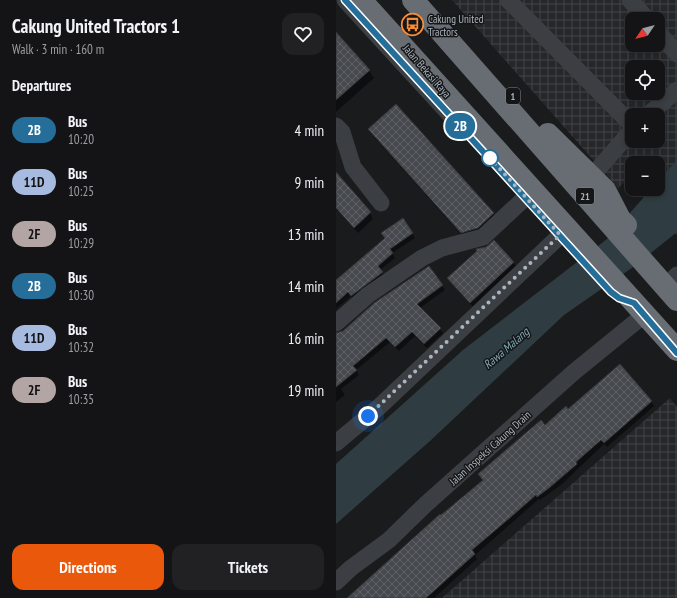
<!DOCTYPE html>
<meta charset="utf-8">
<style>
:root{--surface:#141416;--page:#212123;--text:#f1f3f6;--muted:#9d9ea1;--line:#333335;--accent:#ea580c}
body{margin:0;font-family:"PT Sans Narrow",sans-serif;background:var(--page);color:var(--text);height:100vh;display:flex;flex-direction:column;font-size:15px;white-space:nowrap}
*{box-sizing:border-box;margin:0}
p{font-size:13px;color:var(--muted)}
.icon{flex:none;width:22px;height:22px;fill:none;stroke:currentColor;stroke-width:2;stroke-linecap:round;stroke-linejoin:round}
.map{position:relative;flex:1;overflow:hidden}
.details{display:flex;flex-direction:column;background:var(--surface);width:336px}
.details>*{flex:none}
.badge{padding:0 8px;border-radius:13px;font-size:14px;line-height:26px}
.needle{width:26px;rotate:235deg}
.buttons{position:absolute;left:289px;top:12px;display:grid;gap:8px}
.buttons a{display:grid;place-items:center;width:40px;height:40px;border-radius:8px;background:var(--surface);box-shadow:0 2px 6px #0003,0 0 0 1px var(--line);font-size:20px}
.you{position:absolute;width:20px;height:20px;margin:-10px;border:3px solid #fff;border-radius:50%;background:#1a73e8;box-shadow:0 0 0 6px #1a73e833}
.map>.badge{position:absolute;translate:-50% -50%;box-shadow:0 0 0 2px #fff}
h2{padding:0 12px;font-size:15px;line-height:36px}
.round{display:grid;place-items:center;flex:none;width:42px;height:42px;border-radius:12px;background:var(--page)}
.headline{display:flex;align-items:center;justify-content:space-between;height:68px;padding:0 12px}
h1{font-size:19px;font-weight:700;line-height:30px}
.action{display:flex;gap:8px;margin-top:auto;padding:8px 12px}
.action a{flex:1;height:46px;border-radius:12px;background:var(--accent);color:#fff;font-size:16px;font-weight:700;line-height:46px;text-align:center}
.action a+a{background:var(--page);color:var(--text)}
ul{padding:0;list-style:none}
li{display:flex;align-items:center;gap:12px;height:52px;padding:0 12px}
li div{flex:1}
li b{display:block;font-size:15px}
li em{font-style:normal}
li .badge{min-width:44px;font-weight:700;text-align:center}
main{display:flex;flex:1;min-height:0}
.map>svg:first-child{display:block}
.industrial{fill:url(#industrial-grid);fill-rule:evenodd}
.water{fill:#2f3d42}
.shadow{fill:#0007}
.building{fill:url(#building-cross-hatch);stroke:#343539}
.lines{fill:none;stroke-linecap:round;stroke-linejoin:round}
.minor{stroke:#3b3e42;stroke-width:17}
.highway{stroke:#676d73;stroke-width:22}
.highway-bridge{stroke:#676d73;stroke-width:22}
.line-casing{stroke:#fff;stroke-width:9}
.line{stroke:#256e99;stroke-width:6}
.walk{stroke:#acb5bc;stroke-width:4;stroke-dasharray:0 7.2}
.stop-dot{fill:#fff;stroke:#256e99;stroke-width:2}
.labels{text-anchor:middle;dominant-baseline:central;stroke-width:3;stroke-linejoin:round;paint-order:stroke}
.shield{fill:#151618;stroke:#7f858b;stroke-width:1}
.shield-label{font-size:10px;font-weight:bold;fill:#acb5bc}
.poi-label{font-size:11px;fill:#acb5bc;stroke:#151618;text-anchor:start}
.street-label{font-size:11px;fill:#acb5bc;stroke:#151618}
.water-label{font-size:12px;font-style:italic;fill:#83abb8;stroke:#151618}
</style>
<main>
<section class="details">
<div class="headline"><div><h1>Cakung United Tractors 1</h1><p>Walk · 3 min · 160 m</p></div><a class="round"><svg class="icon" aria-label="heart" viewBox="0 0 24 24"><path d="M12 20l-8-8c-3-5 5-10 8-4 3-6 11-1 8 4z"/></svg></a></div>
<h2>Departures</h2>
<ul>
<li><span class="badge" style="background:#256e99;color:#fff">2B</span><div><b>Bus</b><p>10:20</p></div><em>4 min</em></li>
<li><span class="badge" style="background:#a7bbe0;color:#111">11D</span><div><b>Bus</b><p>10:25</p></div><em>9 min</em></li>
<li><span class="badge" style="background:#b3a5a4;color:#111">2F</span><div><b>Bus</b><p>10:29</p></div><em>13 min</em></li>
<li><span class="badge" style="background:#256e99;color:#fff">2B</span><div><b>Bus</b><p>10:30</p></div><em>14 min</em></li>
<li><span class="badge" style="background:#a7bbe0;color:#111">11D</span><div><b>Bus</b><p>10:32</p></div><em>16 min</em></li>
<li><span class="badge" style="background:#b3a5a4;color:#111">2F</span><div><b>Bus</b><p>10:35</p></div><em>19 min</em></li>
</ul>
<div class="action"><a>Directions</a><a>Tickets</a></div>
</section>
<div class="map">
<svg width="341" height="598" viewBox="0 0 341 598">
<defs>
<pattern id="industrial-grid" width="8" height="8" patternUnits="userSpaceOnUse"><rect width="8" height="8" fill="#26272a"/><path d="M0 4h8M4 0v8" fill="none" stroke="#434447"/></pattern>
<pattern id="building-cross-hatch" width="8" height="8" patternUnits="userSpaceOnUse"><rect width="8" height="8" fill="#46494d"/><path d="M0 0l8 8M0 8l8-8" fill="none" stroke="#5e6165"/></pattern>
</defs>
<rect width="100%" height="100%" fill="#1a1b1d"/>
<path class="industrial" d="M 116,0 L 341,0 L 341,235 L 299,189 L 322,189 L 322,163 L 296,163 L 296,186 L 291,180 L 282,188 ZM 296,19 L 322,19 L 322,45 L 296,45 ZM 296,67 L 322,67 L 322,93 L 296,93 ZM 296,115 L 322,115 L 322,141 L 296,141 Z
M 334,398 L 341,407 L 341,598 L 106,598 Z"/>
<path class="water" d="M 341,160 L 341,232 L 300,265 L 228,315 L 94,441 L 0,524 L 0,464 L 127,350 L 271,239 L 315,189 L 322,189 L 322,181 Z"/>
<path class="shadow" d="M 0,33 L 33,71 L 38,78 L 0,112 Z
M 34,129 L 157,214 L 161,221 L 130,240 L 38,137 Z
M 0,174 L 36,216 L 36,220 L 22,233 L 1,210 L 0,211 Z
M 67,219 L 79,238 L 56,253 L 59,258 L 44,270 L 49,277 L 18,300 L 15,296 L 0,309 L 0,282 L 50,239 Z
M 177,262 L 181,268 L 138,308 L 113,278 Z
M 93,267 L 109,290 L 84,308 L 107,333 L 91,348 L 79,336 L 63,351 L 54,342 L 20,370 L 23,375 L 5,389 L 9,395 L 0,402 L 0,334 L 7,331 Z
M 315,401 L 318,406 L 271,447 L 268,444 L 225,485 L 204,500 L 203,499 L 139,555 L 141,559 L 98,598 L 13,598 L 209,427 L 232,410 Z"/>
<path class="building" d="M 0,32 L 34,70 L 0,100 Z
M 60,104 L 158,213 L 142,228 L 125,233 L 32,129 Z
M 0,172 L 35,212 L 18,228 L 0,208 Z
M 67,218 L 77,233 L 54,249 L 57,253 L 42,266 L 47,272 L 15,296 L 12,292 L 0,303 L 0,280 L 49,238 L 45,233 Z
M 158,240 L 178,262 L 134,303 L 111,278 L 141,251 L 140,249 L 150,247 Z
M 93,266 L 107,285 L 81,304 L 105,328 L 88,344 L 76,332 L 59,347 L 50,338 L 17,366 L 21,370 L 0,387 L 0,333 L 7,331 L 38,303 Z
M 284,364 L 316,401 L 268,443 L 265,440 L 240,462 L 241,464 L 213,488 L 201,497 L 200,495 L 176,516 L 136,550 L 139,554 L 90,598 L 11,598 L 104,514 L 105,515 L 147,480 L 142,474 L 185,437 L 205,420 L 209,425 L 230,406 L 232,409 Z"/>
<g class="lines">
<path class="minor" d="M 9,0 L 118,119
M 172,0 L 296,125
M 294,0 L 311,19
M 322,32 L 341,54
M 312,115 L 341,90
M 0,126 L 6,132 L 17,167 L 45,203
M 256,176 L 296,130
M 338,278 L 341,275
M 0,323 L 32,295 L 86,258 L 106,248 L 147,237 L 190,197
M 0,443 L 43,407 L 231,229
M 0,582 L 15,568 L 53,540 L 90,504 L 238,372 L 308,315"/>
<path class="highway" d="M 77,0 L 341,300
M 212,134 L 269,190 L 284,219 L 290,225"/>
<path class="highway-bridge" d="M 25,0 L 341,350"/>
</g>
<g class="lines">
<defs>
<path id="line" d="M 9,0 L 275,292 L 283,298 L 298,303 L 341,353"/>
</defs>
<use href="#line" class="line-casing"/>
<use href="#line" class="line"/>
<path class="walk" d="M 32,416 L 224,235 L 154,158"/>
</g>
<defs>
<symbol id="bus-ring" viewBox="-11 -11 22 22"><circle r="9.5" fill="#151618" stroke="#f88d37" stroke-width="1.5"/><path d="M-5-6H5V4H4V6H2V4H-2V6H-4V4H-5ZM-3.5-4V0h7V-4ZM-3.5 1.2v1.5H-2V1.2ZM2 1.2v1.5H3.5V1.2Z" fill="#f88d37"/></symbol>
</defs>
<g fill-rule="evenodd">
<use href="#bus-ring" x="64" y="12" width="25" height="25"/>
</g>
<circle class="stop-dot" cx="154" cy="158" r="8"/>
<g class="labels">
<g class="shield">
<rect x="170" y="88" width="14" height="16" rx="3"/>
<rect x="240" y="188" width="18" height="16" rx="3"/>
</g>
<g class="shield-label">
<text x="177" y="96">1</text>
<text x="249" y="196">21</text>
</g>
<g class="poi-label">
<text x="92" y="19">Cakung United<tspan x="92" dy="13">Tractors</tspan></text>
</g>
<g class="street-label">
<text transform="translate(91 71) rotate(49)">Jalan Bekasi Raya</text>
<text transform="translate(154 448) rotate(-42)">Jalan Inspeksi Cakung Drain</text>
</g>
<g class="water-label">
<text transform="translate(170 348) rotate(-41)">Rawa Malang</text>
</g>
</g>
</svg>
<div class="buttons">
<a><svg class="needle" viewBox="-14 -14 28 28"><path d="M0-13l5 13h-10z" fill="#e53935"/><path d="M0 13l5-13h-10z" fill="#9d9ea1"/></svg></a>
<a><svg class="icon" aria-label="locate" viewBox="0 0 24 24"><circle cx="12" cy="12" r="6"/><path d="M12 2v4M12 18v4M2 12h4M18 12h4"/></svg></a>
<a>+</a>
<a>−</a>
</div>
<div class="you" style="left:32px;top:416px"></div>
<b class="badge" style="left:124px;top:126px;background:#256e99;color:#fff">2B</b>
</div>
</main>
